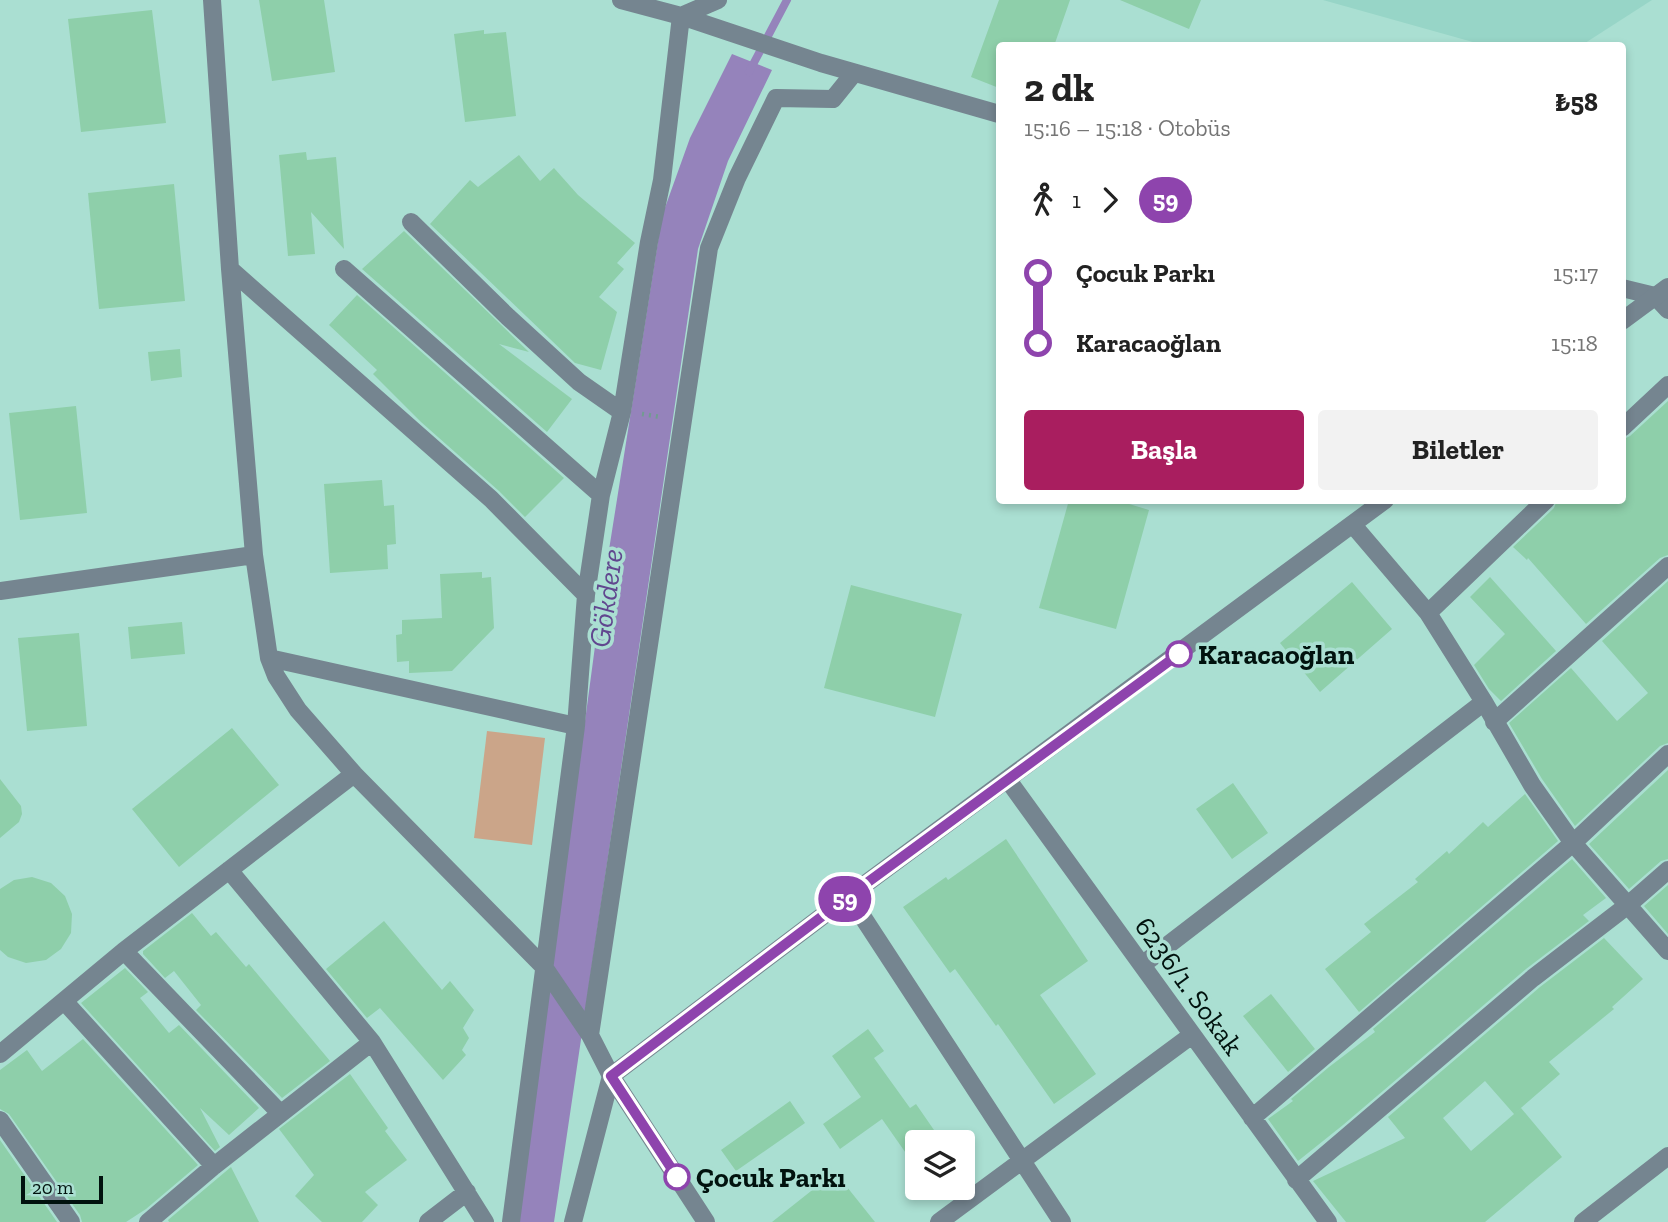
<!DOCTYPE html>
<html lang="tr">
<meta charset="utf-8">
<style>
:root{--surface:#fff;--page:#f2f2f2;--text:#222;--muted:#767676;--accent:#a91e5f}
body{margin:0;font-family:"Zilla Slab",serif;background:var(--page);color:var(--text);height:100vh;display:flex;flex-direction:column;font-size:26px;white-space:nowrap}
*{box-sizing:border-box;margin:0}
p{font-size:23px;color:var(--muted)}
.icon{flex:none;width:38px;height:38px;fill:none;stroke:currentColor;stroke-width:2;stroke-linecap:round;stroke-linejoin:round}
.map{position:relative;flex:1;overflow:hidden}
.drawer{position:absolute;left:996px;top:42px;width:630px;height:462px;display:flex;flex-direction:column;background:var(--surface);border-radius:7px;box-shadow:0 4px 10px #0003}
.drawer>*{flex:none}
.badge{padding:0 14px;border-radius:23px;font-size:24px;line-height:46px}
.tools{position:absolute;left:905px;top:1130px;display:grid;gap:14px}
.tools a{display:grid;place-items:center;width:70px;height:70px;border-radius:7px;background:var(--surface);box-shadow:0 4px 10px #0003;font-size:35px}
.scale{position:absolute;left:21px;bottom:18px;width:82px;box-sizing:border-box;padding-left:7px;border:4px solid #01120e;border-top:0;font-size:19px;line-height:24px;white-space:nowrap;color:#01120e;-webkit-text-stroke:5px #aadfd2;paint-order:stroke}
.map>.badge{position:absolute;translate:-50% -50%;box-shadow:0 0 0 4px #fff}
.legs{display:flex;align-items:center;gap:10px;height:77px;padding:0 28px;font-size:23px}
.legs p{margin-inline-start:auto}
.head{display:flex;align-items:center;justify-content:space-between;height:119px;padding:0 28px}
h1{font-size:38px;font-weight:700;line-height:52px}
.cta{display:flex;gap:14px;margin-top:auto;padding:14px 28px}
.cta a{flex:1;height:80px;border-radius:7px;background:var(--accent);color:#fff;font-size:28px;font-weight:700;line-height:80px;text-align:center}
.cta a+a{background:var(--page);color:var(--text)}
ul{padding:0 28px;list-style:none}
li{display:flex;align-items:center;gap:24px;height:70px;font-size:26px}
li i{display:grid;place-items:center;width:10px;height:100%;margin:0 9px;background:currentColor}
li i::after{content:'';width:18px;height:18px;margin:-9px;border:5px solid;border-radius:50%;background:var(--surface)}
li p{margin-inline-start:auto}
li:first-child i{background:linear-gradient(#0000 50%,currentColor 0)}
li:last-child i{background:linear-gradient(currentColor 50%,#0000 0)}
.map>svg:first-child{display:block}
.built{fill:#97d5c7}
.green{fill:#cba589}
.water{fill:#9583bb}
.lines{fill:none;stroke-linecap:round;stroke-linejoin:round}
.stream{stroke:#9583bb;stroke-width:8}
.building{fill:#8ecfaa}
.path{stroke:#729b91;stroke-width:4.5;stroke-dasharray:2 5;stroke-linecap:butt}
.minor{stroke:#758590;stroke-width:18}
.tertiary{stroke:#758590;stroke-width:18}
.line-1-casing{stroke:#fff;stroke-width:16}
.line-1{stroke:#8e44ad;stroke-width:10}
.stop-1-dot{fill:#fff;stroke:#8e44ad;stroke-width:3.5}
.labels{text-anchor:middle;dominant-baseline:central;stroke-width:7;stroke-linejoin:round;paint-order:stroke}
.stop-label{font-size:28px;font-weight:bold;fill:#01120e;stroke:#aadfd2;text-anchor:start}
.street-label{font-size:28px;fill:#01120e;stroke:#aadfd2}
.water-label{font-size:30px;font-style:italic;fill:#61478f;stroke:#aadfd2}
</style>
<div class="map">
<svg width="1668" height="1222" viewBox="0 0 1668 1222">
<rect width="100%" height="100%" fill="#aadfd2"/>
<path class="built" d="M 1323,0 L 1652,0 L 1582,45 L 1487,46 Z"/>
<path class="green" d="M 487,731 L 545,738 L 532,845 L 474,838 Z"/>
<path class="water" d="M 732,54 L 772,70 L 728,161 L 698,249 L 554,1222 L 518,1222 L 602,594 L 662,216 L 690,138 Z"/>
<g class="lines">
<path class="stream" d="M 749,72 L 787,0"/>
</g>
<path class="building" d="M 259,0 L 324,0 L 335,72 L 272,81 Z
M 999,0 L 1070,0 L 1054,46 L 999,46 L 999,88 L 971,77 Z
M 1120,0 L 1201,0 L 1189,29 Z
M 152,10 L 166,123 L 81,132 L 68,19 Z
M 484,30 L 484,34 L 506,32 L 516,116 L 465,122 L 454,34 Z
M 306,152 L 307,160 L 336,157 L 344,249 L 311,212 L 315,254 L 288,256 L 279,155 Z
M 519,155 L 540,181 L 554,168 L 578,195 L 635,243 L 617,263 L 624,269 L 599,297 L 617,312 L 601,370 L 575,363 L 430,224 L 470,180 L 478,187 Z
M 174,184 L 185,301 L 99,309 L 88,193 Z
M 404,231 L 529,352 L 499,344 L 572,399 L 547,432 L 362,269 Z
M 357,295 L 564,478 L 525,517 L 499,491 L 421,422 L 373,374 L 377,370 L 329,325 Z
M 180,349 L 182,377 L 151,381 L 148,352 Z
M 1668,401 L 1668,555 L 1660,558 L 1586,624 L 1528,558 L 1527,560 L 1513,547 L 1554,508 L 1557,500 L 1622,500 L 1622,440 L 1630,436 Z
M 76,406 L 87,513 L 20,520 L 9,413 Z
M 382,480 L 384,506 L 394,505 L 396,544 L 387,545 L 388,569 L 330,573 L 324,484 Z
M 1069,500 L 1116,500 L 1149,510 L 1116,629 L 1039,608 Z
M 482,572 L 482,578 L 491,577 L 494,628 L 452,671 L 409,673 L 409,661 L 397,662 L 396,635 L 402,634 L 402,620 L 442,618 L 440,574 Z
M 1490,577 L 1556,651 L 1501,701 L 1489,689 L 1474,665 L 1505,634 L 1470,597 Z
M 1668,581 L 1668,743 L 1660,746 L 1575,826 L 1542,779 L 1509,723 L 1571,668 L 1617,721 L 1648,693 L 1602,641 Z
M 1352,582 L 1392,629 L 1320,692 L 1280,643 Z
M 851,585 L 962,614 L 935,717 L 824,688 Z
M 182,622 L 185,654 L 131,659 L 128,627 Z
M 79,633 L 87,726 L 27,731 L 18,638 Z
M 232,728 L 279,785 L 179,867 L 132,809 Z
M 1668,770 L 1668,859 L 1661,861 L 1629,889 L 1589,844 Z
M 0,779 L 21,806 L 22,814 L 19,822 L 0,838 Z
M 1233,783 L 1268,833 L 1232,859 L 1196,809 Z
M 1525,794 L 1558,841 L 1359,1012 L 1325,969 L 1371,932 L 1364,924 L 1418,882 L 1415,879 L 1447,851 L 1449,854 L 1483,822 L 1488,827 Z
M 1006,839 L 1088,961 L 1040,995 L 1096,1074 L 1054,1104 L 998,1024 L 996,1026 L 955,969 L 950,973 L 903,907 L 946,877 L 948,880 Z
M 1572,859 L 1606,898 L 1583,915 L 1589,921 L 1526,969 L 1343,1125 L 1298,1161 L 1268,1119 L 1293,1101 L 1291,1099 L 1329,1067 L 1375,1032 L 1373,1029 Z
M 32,877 L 51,883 L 65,896 L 72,914 L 71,933 L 61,949 L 46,960 L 26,963 L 8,957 L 0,950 L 0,889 L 14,880 Z
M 1668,885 L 1668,934 L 1644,906 Z
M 192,913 L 211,936 L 216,932 L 246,967 L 249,964 L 330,1061 L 282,1098 L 196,1010 L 201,1005 L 174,971 L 165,978 L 143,954 L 143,951 Z
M 384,921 L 442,990 L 450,981 L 474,1010 L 463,1028 L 469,1038 L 462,1050 L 466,1055 L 443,1080 L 380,1008 L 367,1018 L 326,969 Z
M 1604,938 L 1643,979 L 1612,1007 L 1614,1009 L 1549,1062 L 1560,1074 L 1514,1114 L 1485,1081 L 1443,1118 L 1471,1151 L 1521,1108 L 1562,1157 L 1485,1222 L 1346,1222 L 1313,1181 L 1405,1138 L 1388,1117 L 1540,987 Z
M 125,968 L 148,992 L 140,998 L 169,1033 L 179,1025 L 259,1108 L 229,1135 L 200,1108 L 220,1147 L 215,1151 L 81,1003 Z
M 1271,994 L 1315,1049 L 1288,1072 L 1243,1016 Z
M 868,1029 L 884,1051 L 874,1058 L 910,1108 L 916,1104 L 943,1143 L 917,1143 L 917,1169 L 882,1119 L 840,1149 L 823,1124 L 861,1097 L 832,1056 Z
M 83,1039 L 198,1165 L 146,1209 L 126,1222 L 82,1222 L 80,1215 L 9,1114 L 0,1109 L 0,1070 L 27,1050 L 42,1071 Z
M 350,1074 L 388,1128 L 385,1131 L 407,1160 L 365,1192 L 378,1205 L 362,1222 L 322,1222 L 295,1196 L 314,1175 L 279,1129 Z
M 790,1101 L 805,1123 L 736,1171 L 721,1150 Z
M 0,1140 L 57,1222 L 0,1222 Z
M 231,1167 L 259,1222 L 169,1222 L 168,1220 Z
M 835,1172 L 875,1222 L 772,1222 Z"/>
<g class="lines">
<path class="path" d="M 642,414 L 661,417"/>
<path class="minor" d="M 212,0 L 230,269 L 254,555 L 269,658 L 276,676 L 298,710 L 354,774 L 544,967 L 590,1035
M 621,0 L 681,16 L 821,63 L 999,114
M 411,222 L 508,317 L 579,382 L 622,412
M 230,269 L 491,499 L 586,595
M 344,269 L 601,495
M 1622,288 L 1655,296 L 1668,310
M 1622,428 L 1668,385
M 1353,525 L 1428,613 L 1484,702 L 1532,785 L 1573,843 L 1668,951
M 0,591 L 254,555
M 1428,613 L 1546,500
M 269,658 L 576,726
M 1494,722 L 1668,566
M 1008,780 L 1328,1222
M 229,870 L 372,1042 L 485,1222
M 849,896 L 1062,1222
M 124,951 L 280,1113
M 1142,965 L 1484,702
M 64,1001 L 214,1166
M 0,1054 L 124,951 L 354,774
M 611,1076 L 590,1035 L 709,248 L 737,178 L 776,98 L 833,99 L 854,73
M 1252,1118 L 1573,843 L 1668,754
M 0,1120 L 71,1222
M 1296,1180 L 1533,978 L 1628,905 L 1668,870
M 148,1222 L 214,1166 L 372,1042
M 428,1222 L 467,1192
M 511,1222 L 576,726 L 586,595 L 601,495 L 622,412 L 649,242 L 662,180 L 681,16 L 718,0
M 939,1222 L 1192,1035"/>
<path class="tertiary" d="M 1622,321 L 1668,287
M 611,1076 L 706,1222
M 573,1222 L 611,1076 L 849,896 L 1385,500
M 1583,1222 L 1668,1156"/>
</g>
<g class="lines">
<defs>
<path id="line-1" d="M 677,1177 L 611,1076 L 849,896 L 1179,654"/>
</defs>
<use href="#line-1" class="line-1-casing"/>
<use href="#line-1" class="line-1"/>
</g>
<g class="stop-1-dot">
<circle cx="1179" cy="654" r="12"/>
<circle cx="677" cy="1177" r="12"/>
</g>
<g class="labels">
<g class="stop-label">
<text x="1198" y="654">Karacaoğlan</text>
<text x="696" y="1177">Çocuk Parkı</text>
</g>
<g class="street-label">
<text transform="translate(1189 986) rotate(54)">6236/1. Sokak</text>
</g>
<g class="water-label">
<text transform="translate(606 598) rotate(-82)">Gökdere</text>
</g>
</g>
</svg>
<div class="tools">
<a><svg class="icon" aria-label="layers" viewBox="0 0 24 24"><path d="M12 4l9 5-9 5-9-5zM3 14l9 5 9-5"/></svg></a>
</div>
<div class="scale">20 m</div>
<b class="badge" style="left:845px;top:899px;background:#8e44ad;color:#fff">59</b>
<section class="drawer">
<div class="head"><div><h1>2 dk</h1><p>15:16 – 15:18 · Otobüs</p></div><b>₺58</b></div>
<div class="legs"><svg class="icon" aria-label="walk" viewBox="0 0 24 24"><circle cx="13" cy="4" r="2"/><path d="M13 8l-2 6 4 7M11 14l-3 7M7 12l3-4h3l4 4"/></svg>1<svg class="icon" aria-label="forward" viewBox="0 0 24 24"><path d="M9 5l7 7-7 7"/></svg><b class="badge" style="background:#8e44ad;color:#fff">59</b></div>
<ul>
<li><i style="color:#8e44ad"></i><b>Çocuk Parkı</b><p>15:17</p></li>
<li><i style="color:#8e44ad"></i><b>Karacaoğlan</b><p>15:18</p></li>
</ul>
<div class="cta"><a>Başla</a><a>Biletler</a></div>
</section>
</div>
